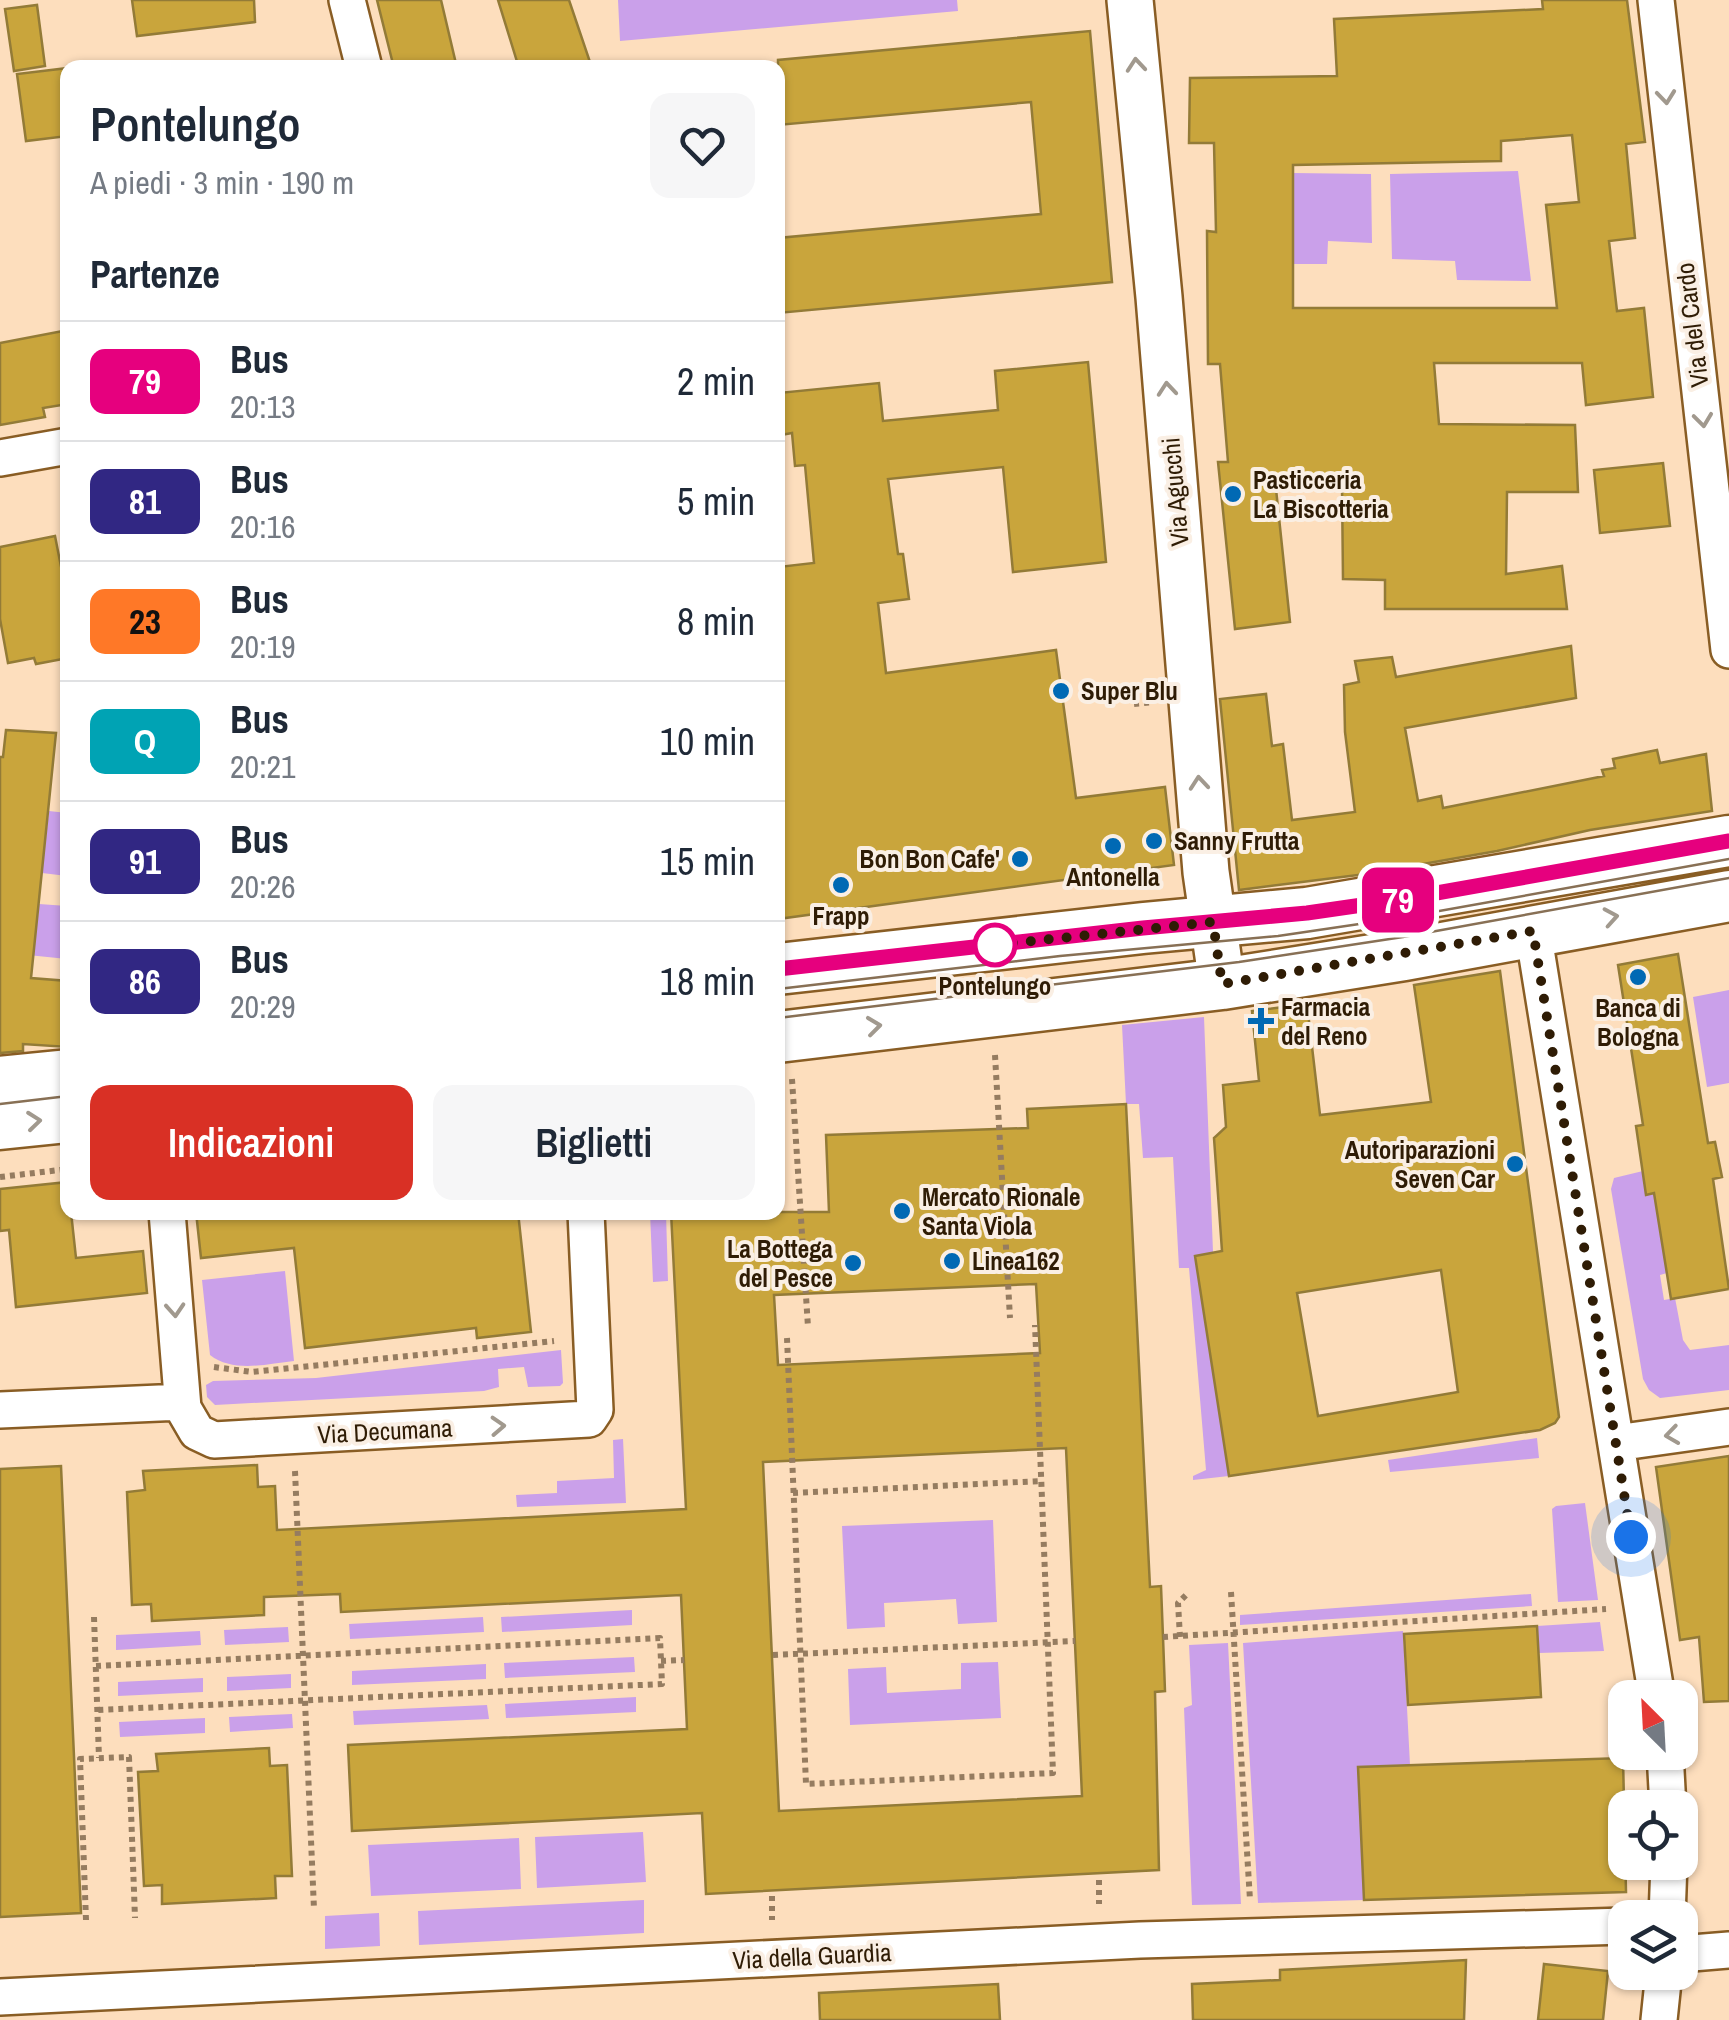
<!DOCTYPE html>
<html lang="it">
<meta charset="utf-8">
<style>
:root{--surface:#fff;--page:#f6f6f7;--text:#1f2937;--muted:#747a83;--line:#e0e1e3;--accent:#d93025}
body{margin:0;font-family:"Archivo Narrow",sans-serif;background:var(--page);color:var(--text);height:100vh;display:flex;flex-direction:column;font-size:38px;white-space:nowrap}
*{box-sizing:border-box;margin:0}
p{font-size:32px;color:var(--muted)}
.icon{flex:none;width:55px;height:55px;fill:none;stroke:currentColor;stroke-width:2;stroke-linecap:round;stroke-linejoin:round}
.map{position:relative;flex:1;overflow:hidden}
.drawer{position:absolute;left:60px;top:60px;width:725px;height:1160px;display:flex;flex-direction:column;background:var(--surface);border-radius:20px;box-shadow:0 2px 8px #0004}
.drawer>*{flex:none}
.badge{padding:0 20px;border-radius:15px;font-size:35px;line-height:65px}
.needle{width:65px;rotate:336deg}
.buttons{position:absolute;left:1608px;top:1680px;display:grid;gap:20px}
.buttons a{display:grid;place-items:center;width:90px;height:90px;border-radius:20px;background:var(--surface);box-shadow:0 2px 8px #0004;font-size:50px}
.you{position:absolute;width:50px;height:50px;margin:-25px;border:8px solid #fff;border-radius:50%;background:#1a73e8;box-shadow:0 0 0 15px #1a73e833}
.map>.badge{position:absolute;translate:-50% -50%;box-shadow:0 0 0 5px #fff}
h2{padding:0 30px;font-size:38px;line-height:90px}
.round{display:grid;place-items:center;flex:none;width:105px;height:105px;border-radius:20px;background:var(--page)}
.headline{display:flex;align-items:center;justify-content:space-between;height:170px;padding:0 30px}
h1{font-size:48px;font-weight:600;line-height:75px}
.action{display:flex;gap:20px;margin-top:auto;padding:20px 30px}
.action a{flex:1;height:115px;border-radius:20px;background:var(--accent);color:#fff;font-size:40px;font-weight:600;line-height:115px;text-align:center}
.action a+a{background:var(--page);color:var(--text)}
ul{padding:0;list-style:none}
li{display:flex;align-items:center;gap:30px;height:120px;padding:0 30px;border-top:2px solid var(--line)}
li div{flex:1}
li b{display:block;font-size:38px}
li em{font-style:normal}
li .badge{min-width:110px;font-weight:700;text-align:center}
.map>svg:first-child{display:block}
.green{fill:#caa0ea}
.building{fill:#c9a53c;stroke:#937b37;stroke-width:2.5;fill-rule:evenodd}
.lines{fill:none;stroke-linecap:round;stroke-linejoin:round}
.minor-casing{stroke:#895d24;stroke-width:40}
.tertiary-casing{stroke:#895d24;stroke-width:50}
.secondary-casing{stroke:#895d24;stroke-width:55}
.path{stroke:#957c60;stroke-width:6;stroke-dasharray:5 5;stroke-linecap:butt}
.minor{stroke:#fff;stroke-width:35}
.tertiary{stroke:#fff;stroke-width:45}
.secondary{stroke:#fff;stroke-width:50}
.tram{stroke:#887055;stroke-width:2.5}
.oneway{stroke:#a1998e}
.line-casing{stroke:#fff;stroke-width:22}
.line{stroke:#e6007e;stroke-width:15}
.walk{stroke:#2f1c05;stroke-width:10;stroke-dasharray:0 18}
.poi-dot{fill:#0069b4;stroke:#faefe4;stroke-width:4}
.stop-dot{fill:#fff;stroke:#e6007e;stroke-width:5}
.labels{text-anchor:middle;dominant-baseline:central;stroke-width:8;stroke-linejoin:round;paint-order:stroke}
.street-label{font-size:25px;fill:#2f1c05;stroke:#faefe4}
.poi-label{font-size:25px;font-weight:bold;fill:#2f1c05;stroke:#faefe4;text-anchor:start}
.stop-label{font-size:25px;font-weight:bold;fill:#2f1c05;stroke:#faefe4}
</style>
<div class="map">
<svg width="1729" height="2020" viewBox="0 0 1729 2020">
<rect width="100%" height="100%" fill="#fddebd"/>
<path class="green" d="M 618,0 L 957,0 L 958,11 L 620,41 Z
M 1518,171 L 1531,281 L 1457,280 L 1455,261 L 1392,259 L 1390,174 Z
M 1293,173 L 1371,174 L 1372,243 L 1328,241 L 1327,264 L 1293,264 Z
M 49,811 L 67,813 L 67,876 L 42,873 Z
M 39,904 L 67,906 L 67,959 L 18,954 L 22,916 L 38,917 Z
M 1729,990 L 1729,1083 L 1707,1087 L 1693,997 Z
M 1204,1017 L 1213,1252 L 1195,1256 L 1229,1476 L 1193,1480 L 1193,1476 L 1206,1470 L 1189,1268 L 1179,1268 L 1173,1157 L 1143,1158 L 1139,1104 L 1126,1104 L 1122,1025 Z
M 1643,1171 L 1646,1194 L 1654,1193 L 1667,1273 L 1660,1275 L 1664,1300 L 1675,1298 L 1683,1340 L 1690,1350 L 1729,1345 L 1729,1390 L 1660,1398 L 1649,1390 L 1643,1379 L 1611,1189 L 1614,1178 Z
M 650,1213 L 666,1213 L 668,1281 L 653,1282 Z
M 285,1271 L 294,1361 C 267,1364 233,1373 210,1355 L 202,1280 Z
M 561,1350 L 563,1383 L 560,1386 L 528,1387 L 524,1367 L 498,1369 L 499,1387 L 484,1391 L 215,1405 L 207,1397 L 206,1385 L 213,1381 L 316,1378 Z
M 1537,1438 L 1539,1458 L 1390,1472 L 1388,1460 Z
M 623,1439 L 626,1503 L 517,1507 L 516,1495 L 557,1493 L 557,1481 L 614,1478 L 613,1440 Z
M 1585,1503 L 1598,1600 L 1558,1602 L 1552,1509 L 1556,1506 Z
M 993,1520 L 997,1622 L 958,1624 L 956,1599 L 884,1603 L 885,1627 L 847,1629 L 842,1526 Z
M 1531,1594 L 1532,1606 L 1240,1625 L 1240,1615 Z
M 632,1610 L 632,1625 L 502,1632 L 501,1617 Z
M 483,1617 L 484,1632 L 350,1639 L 349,1624 Z
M 1600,1622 L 1604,1651 L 1539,1653 L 1537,1626 Z
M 288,1627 L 289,1642 L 225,1645 L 224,1630 Z
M 200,1631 L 201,1645 L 116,1650 L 116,1635 Z
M 1403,1631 L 1410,1765 L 1358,1767 L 1364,1900 L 1258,1903 L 1243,1643 Z
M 1228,1643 L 1241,1904 L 1192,1905 L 1184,1708 L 1192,1705 L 1189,1645 Z
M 634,1657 L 635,1672 L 505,1678 L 504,1663 Z
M 998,1662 L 1001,1718 L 850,1725 L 848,1669 L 886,1667 L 887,1693 L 961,1689 L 961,1663 Z
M 486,1664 L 486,1679 L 352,1685 L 352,1671 Z
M 291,1674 L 291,1688 L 227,1691 L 227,1677 Z
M 203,1678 L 203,1692 L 118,1696 L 118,1682 Z
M 636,1697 L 636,1712 L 506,1718 L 505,1704 Z
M 487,1705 L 489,1719 L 354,1725 L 353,1711 Z
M 292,1714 L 293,1728 L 230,1732 L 229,1717 Z
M 205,1718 L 205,1733 L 120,1737 L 119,1722 Z
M 643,1832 L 646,1882 L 537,1888 L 535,1837 Z
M 519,1838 L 521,1889 L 371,1896 L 368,1845 Z
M 644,1900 L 644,1933 L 419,1945 L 418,1911 Z
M 379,1913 L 380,1946 L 325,1949 L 325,1916 Z"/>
<path class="building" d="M 132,0 L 254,0 L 255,22 L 137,36 Z
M 377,0 L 441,0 L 457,68 L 394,68 Z
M 498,0 L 569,0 L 592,68 L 519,68 Z
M 1542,0 L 1627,0 L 1645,142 L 1626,144 L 1635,238 L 1609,241 L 1617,311 L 1644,308 L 1653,397 L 1586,405 L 1582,363 L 1434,363 L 1439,424 L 1575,425 L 1578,492 L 1507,492 L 1506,574 L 1562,566 L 1567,609 L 1385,609 L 1385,580 L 1343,579 L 1342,486 L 1276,489 L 1290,622 L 1235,629 L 1218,462 L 1228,462 L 1220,364 L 1208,364 L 1207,231 L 1216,232 L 1214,143 L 1189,143 L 1190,78 L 1337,76 L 1334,19 L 1543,9 ZM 1572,135 L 1579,202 L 1546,205 L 1557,308 L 1293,308 L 1293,165 L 1501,161 L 1501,141 Z
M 37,5 L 45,66 L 14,71 L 5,9 Z
M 1090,31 L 1112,282 L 778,313 L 778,238 L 1041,214 L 1031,102 L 778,125 L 778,60 Z
M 68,68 L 68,136 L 26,141 L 17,74 Z
M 68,330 L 68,404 L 43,408 L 45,417 L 0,425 L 0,343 Z
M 1088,362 L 1106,562 L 1013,572 L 1003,467 L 888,479 L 898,554 L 903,554 L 909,599 L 878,603 L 886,673 L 1056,650 L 1076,798 L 1165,787 L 1174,865 L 778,919 L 778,567 L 814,563 L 805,465 L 795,466 L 792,433 L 781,435 L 778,393 L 879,383 L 883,421 L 998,410 L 995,371 Z
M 1663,463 L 1670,526 L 1600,533 L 1594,470 Z
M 55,536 L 68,602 L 68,658 L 36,664 L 34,658 L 8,663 L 0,619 L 0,547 Z
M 1571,646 L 1576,698 L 1405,728 L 1418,801 L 1441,796 L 1443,808 L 1604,776 L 1602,770 L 1615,768 L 1613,759 L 1657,750 L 1660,763 L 1706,754 L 1712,811 L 1590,830 L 1497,851 L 1366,874 L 1239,890 L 1220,699 L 1266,694 L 1272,746 L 1283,744 L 1292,820 L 1355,812 L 1345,732 L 1344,685 L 1359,682 L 1355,661 L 1392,657 L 1396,677 Z
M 6,730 L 56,733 L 31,978 L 68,981 L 68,1047 L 23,1044 L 23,1051 L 0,1053 L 0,757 L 3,757 Z
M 1678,954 L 1708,1143 L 1715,1142 L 1722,1177 L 1713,1179 L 1729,1289 L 1671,1299 L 1654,1193 L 1646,1195 L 1636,1126 L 1643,1125 L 1618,965 Z
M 1500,971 L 1559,1417 L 1555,1423 L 1540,1430 L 1229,1476 L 1195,1256 L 1222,1251 L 1214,1138 L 1226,1127 L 1223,1085 L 1259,1081 L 1252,1011 L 1307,1004 L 1320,1115 L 1431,1102 L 1414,985 ZM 1441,1270 L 1458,1392 L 1318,1416 L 1297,1293 Z
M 1126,1104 L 1150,1587 L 1161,1586 L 1163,1637 L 1165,1691 L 1155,1692 L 1159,1870 L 706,1894 L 702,1813 L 352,1831 L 348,1745 L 687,1729 L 681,1595 L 341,1612 L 340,1594 L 264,1597 L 264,1615 L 152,1621 L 151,1604 L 132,1605 L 127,1492 L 145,1490 L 143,1471 L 257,1465 L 258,1487 L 275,1486 L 277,1530 L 686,1509 L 671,1212 L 829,1212 L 826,1135 L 1028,1128 L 1027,1109 ZM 1036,1284 L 1040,1353 L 778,1365 L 774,1295 ZM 1066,1448 L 1082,1796 L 779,1811 L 763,1462 Z
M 68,1182 L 68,1212 L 71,1212 L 76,1258 L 143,1251 L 147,1293 L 16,1307 L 9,1230 L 0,1231 L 0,1189 Z
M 196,1212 L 518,1212 L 531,1332 L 477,1338 L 476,1328 L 305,1348 L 294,1248 L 201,1258 Z
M 1729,1456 L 1729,1701 L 1704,1702 L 1699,1637 L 1680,1640 L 1656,1467 Z
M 61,1466 L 81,1913 L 0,1917 L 0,1469 Z
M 1537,1626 L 1541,1697 L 1408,1705 L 1404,1634 Z
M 269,1748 L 270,1766 L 287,1765 L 292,1876 L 275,1876 L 276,1898 L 162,1904 L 162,1885 L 144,1886 L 138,1772 L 158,1771 L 156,1754 Z
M 1623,1758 L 1626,1892 L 1364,1900 L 1358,1767 Z
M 1466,1960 L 1464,2020 L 1193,2020 L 1192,1984 L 1280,1980 L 1280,1970 Z
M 1544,1964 L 1608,1971 L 1603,2020 L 1538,2020 Z
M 998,1984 L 1000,2020 L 820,2020 L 819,1993 Z"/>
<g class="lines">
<defs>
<path id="minor" d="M 347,0 L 364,68
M 1656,0 L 1729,650
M 0,458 L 68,446
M 1533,931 L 1657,1698
M 167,1212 L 183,1408 L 197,1432 L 214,1440 L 589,1419 L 595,1410 L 586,1212
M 0,1410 L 182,1402
M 1616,1443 L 1729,1427
M 1665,1752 L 1668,1808
M 1667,1918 L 1669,1862
M 1680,1954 L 1729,1950
M 0,1997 L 1140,1940 L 1625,1926
M 1659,2020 L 1664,1972"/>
<path id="tertiary" d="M 1130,0 L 1159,297 L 1206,872 L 1222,984"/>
<path id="secondary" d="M 778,969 L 1143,928 L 1307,913 L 1729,841
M 778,1037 L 1222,984 L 1404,955 L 1729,896
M 0,1082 L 68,1075
M 0,1124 L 68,1117"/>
</defs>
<use href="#minor" class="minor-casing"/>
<use href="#tertiary" class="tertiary-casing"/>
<use href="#secondary" class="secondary-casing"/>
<path class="path" d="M 1134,704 L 1153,702
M 995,1055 L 1010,1318
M 792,1079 L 808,1327
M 0,1177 L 68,1169
M 787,1338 L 806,1784 L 1053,1773 L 1035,1325
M 214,1367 L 252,1372 L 554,1341
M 295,1471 L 314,1909
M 793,1493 L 1041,1481
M 1231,1592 L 1250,1900
M 94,1617 L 99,1758
M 1163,1637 L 1606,1609
M 1180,1637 L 1178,1603 L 1186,1595
M 773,1655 L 1075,1641
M 661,1661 L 684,1660
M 96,1666 L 660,1638 L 662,1684 L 97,1710
M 1099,1880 L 1099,1904
M 772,1896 L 772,1920
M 86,1920 L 80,1759 L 129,1757 L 135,1918"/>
<use href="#minor" class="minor"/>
<use href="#tertiary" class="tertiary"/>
<use href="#secondary" class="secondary"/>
<path class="tram" d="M 778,989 L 1060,956 L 1278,936 L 1400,918 L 1729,859
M 778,1018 L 1239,962 L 1403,937 L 1729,878
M 0,1104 L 68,1096"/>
</g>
<defs><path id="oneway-chevron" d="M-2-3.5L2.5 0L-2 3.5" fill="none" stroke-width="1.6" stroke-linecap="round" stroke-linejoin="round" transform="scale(2.5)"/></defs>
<g class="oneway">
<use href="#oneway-chevron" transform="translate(1136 65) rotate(-95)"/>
<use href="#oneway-chevron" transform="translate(1666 97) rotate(84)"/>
<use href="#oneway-chevron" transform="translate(1167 389) rotate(-95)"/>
<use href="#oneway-chevron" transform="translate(1703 420) rotate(83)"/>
<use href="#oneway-chevron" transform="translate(1199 783) rotate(-95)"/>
<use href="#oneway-chevron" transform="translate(1611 917) rotate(-10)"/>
<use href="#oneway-chevron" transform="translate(874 1026) rotate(-7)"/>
<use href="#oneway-chevron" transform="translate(34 1121) rotate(-6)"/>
<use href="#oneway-chevron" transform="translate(175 1310) rotate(86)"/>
<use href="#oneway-chevron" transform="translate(498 1426) rotate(-3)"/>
<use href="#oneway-chevron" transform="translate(1672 1435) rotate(172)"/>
</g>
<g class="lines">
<defs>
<path id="line" d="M 778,969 L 1143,928 L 1307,913 L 1397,900 L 1729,841"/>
</defs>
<use href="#line" class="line-casing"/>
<use href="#line" class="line"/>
<path class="walk" d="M 995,945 L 1213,922 L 1222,984 L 1533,931 L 1631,1537"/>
</g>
<g class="poi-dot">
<circle cx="1233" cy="494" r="10"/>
<circle cx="1061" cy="691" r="10"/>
<circle cx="1154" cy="841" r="10"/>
<circle cx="1113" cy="846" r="10"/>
<circle cx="1020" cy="859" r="10"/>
<circle cx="841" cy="885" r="10"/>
<circle cx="1638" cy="977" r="10"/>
<path d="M1256 1006h10v10h10v10h-10v10h-10v-10h-10v-10h10z"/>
<circle cx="1515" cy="1164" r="10"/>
<circle cx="902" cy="1211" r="10"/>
<circle cx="952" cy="1261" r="10"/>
<circle cx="853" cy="1263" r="10"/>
</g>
<circle class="stop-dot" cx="995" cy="945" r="20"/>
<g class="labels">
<g class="street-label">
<text transform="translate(1692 325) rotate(-97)">Via del Cardo</text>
<text transform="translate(1175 492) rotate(-95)">Via Agucchi</text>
<text transform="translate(385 1431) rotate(-3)">Via Decumana</text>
<text transform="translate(812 1956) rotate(-3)">Via della Guardia</text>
</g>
<g class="poi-label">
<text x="1253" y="480">Pasticceria<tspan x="1253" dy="29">La Biscotteria</tspan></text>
<text x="1081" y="691">Super Blu</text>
<text x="1174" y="841">Sanny Frutta</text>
<text x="1000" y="859" text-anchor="end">Bon Bon Cafe'</text>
<text x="1113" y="877" text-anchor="middle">Antonella</text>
<text x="841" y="916" text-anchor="middle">Frapp</text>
<text x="1281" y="1007">Farmacia<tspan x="1281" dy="29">del Reno</tspan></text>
<text x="1638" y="1008" text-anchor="middle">Banca di<tspan x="1638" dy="29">Bologna</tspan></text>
<text x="1495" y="1150" text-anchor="end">Autoriparazioni<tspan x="1495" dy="29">Seven Car</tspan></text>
<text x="922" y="1197">Mercato Rionale<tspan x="922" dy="29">Santa Viola</tspan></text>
<text x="833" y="1249" text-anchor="end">La Bottega<tspan x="833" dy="29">del Pesce</tspan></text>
<text x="972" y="1261">Linea162</text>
</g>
<g class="stop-label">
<text x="995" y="986">Pontelungo</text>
</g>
</g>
</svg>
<div class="buttons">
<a><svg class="needle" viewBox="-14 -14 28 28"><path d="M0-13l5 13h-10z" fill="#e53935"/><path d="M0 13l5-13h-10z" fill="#747a83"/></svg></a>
<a><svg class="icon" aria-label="locate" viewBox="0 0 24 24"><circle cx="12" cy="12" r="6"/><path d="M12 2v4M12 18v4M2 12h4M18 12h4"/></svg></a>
<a><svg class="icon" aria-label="layers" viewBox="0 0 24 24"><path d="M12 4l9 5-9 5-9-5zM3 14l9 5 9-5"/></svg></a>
</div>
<div class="you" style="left:1631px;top:1537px"></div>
<b class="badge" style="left:1398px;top:900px;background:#e6007e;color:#fff">79</b>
<section class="drawer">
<div class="headline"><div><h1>Pontelungo</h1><p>A piedi · 3 min · 190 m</p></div><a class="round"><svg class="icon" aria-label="heart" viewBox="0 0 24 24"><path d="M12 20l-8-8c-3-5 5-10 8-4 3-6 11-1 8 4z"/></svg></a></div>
<h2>Partenze</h2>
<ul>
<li><span class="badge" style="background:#e6007e;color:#fff">79</span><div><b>Bus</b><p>20:13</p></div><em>2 min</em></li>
<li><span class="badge" style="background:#312783;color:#fff">81</span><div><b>Bus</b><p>20:16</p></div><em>5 min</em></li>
<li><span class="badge" style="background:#ff7827;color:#111">23</span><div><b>Bus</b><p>20:19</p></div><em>8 min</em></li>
<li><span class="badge" style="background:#00a3b4;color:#fff">Q</span><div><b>Bus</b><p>20:21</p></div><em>10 min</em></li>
<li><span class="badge" style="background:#312783;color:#fff">91</span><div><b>Bus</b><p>20:26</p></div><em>15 min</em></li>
<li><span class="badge" style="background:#312783;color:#fff">86</span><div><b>Bus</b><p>20:29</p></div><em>18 min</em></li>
</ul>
<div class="action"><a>Indicazioni</a><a>Biglietti</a></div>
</section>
</div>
